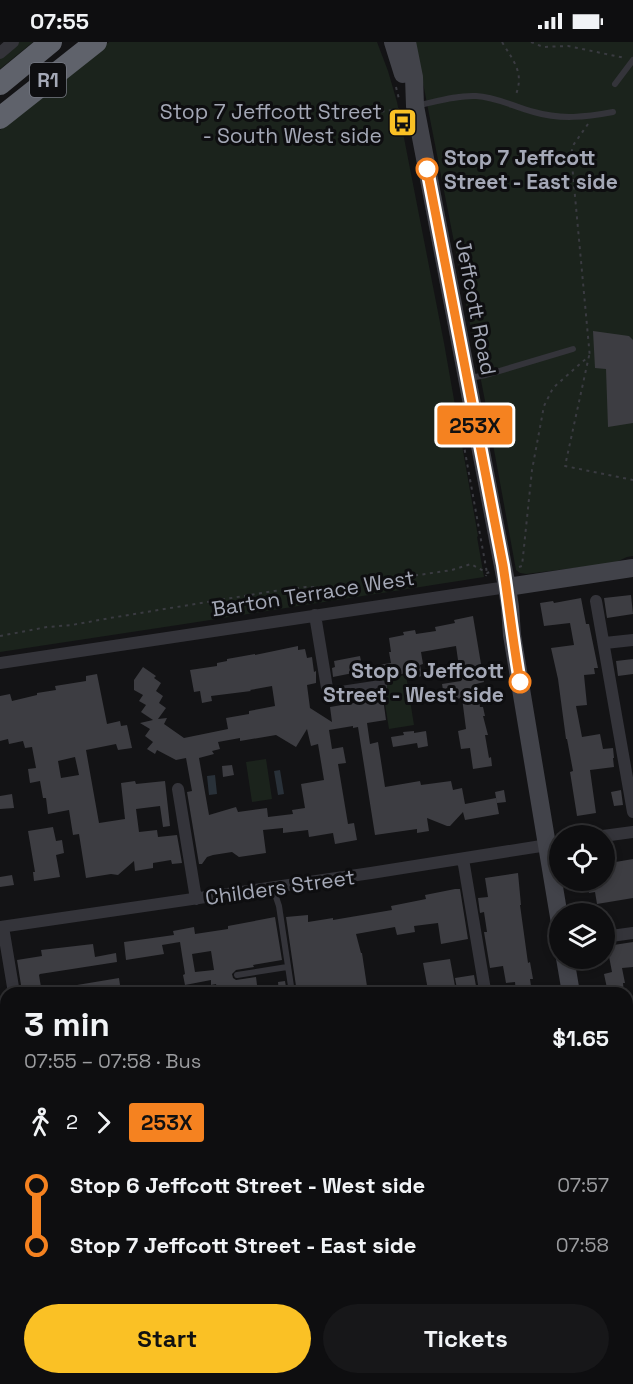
<!DOCTYPE html>
<meta charset="utf-8">
<style>
:root{--surface:#0e0e10;--page:#171719;--text:#f1f3f6;--muted:#9b9c9f;--line:#2e2e30;--accent:#fac125}
body{margin:0;font-family:"Space Grotesk",sans-serif;background:var(--page);color:var(--text);height:100vh;display:flex;flex-direction:column;font-size:22px;white-space:nowrap}
*{box-sizing:border-box;margin:0}
p{font-size:20px;color:var(--muted)}
.icon{flex:none;width:33px;height:33px;fill:none;stroke:currentColor;stroke-width:2;stroke-linecap:round;stroke-linejoin:round}
.map{position:relative;flex:1;overflow:hidden}
.sheet{position:absolute;left:0px;top:945px;width:633px;height:398px;display:flex;flex-direction:column;background:var(--surface);border-radius:18px 18px 0 0;box-shadow:0 3px 9px #0003,0 0 0 2px var(--line)}
.sheet>*{flex:none}
.badge{padding:0 12px;border-radius:4px;font-size:21px;line-height:39px}
.buttons{position:absolute;left:549px;top:783px;display:grid;gap:12px}
.buttons a{display:grid;place-items:center;width:66px;height:66px;border-radius:50%;background:var(--surface);box-shadow:0 3px 9px #0003,0 0 0 2px var(--line);font-size:30px}
.map>.badge{position:absolute;translate:-50% -50%;box-shadow:0 0 0 3px #fff}
.legs{display:flex;align-items:center;gap:9px;height:66px;padding:0 24px;font-size:20px}
.legs p{margin-inline-start:auto}
.overview{display:flex;align-items:center;justify-content:space-between;height:102px;padding:0 24px}
h1{font-size:33px;font-weight:800;line-height:45px}
.action{display:flex;gap:12px;margin-top:auto;padding:12px 24px}
.action a{flex:1;height:69px;border-radius:36px;background:var(--accent);color:#111;font-size:24px;font-weight:800;line-height:69px;text-align:center}
.action a+a{background:var(--page);color:var(--text)}
ul{padding:0 24px;list-style:none}
li{display:flex;align-items:center;gap:21px;height:60px;font-size:22px}
li i{display:grid;place-items:center;width:9px;height:100%;margin:0 8px;background:currentColor}
li i::after{content:'';width:15px;height:15px;margin:-8px;border:4px solid;border-radius:50%;background:var(--surface)}
li p{margin-inline-start:auto}
li:first-child i{background:linear-gradient(#0000 50%,currentColor 0)}
li:last-child i{background:linear-gradient(currentColor 50%,#0000 0)}
.status{display:flex;justify-content:space-between;align-items:center;height:42px;padding:0 30px;background:var(--surface);direction:ltr}
.status svg{height:16px;fill:currentColor}
.map>svg:first-child{display:block}
.green{fill:#1b231c}
.water{fill:#293139}
.building{fill:#3d3d42;fill-rule:evenodd}
.lines{fill:none;stroke-linecap:round;stroke-linejoin:round}
.path{stroke:#3a3b41;stroke-width:2;stroke-dasharray:3 4.5;stroke-linecap:butt}
.lane{stroke:#34343a;stroke-width:6}
.street{stroke:#34343a;stroke-width:12}
.secondary{stroke:#42434a;stroke-width:18}
.highway{stroke:#5f626b;stroke-width:22}
.line-1-casing{stroke:#fff;stroke-width:14}
.line-1{stroke:#f58220;stroke-width:9}
.stop-1-dot{fill:#fff;stroke:#f58220;stroke-width:3}
.labels{text-anchor:middle;dominant-baseline:central;stroke-width:6;stroke-linejoin:round;paint-order:stroke}
.shield{fill:#0e0e10;stroke:#777a84;stroke-width:1.5}
.shield-label{font-size:20px;font-weight:bold;fill:#a4a8b6}
.poi-label{font-size:21px;fill:#a4a8b6;stroke:#0e0e10;text-anchor:end}
.stop-label{font-size:21px;font-weight:bold;fill:#a4a8b6;stroke:#0e0e10;text-anchor:start}
.street-label{font-size:21px;fill:#a4a8b6;stroke:#0e0e10}
</style>
<div class="status"><b>07:55</b><svg viewBox="0 0 49 12"><path d="M0 12V9h3v3zM5 12V6h3v6zM10 12V3h3v9zM15 12V0h3v12zM26 1h20v11H26zM47 4h2v5h-2z"/></svg></div>
<div class="map">
<svg width="633" height="1342" viewBox="0 0 633 1342">
<rect width="100%" height="100%" fill="#131315"/>
<path class="green" d="M 19,0 L 33,0 L 0,27 L 0,16 Z
M 109,0 L 377,0 L 388,29 L 397,60 L 444,301 L 478,494 L 477,495 L 484,535 L 191,581 L 0,610 L 0,88 Z
M 415,0 L 633,0 L 633,514 L 627,515 L 614,521 L 526,532 L 520,531 L 516,528 L 486,364 Z
M 406,633 L 414,683 L 389,687 L 381,637 Z
M 266,717 L 272,757 L 252,760 L 246,720 Z
M 633,1213 L 633,1342 L 523,1342 L 522,1337 L 627,1336 L 627,1214 Z"/>
<path class="water" d="M 280,728 L 284,752 L 278,753 L 274,729 Z
M 215,733 L 217,752 L 209,753 L 207,734 Z"/>
<path class="building" d="M 593,289 L 629,294 L 633,298 L 633,381 L 608,385 L 606,327 L 595,326 Z
M 631,553 L 633,572 L 607,576 L 604,556 Z
M 581,556 L 586,582 L 589,582 L 598,626 L 594,626 L 595,632 L 584,633 L 587,663 L 576,664 L 582,695 L 600,692 L 603,707 L 613,706 L 614,716 L 613,716 L 614,725 L 590,728 L 596,771 L 577,774 L 570,730 L 573,729 L 567,697 L 566,697 L 558,637 L 551,606 L 574,603 L 570,581 L 544,584 L 540,561 L 553,559 L 554,561 Z
M 473,574 L 484,640 L 476,642 L 480,665 L 483,665 L 485,674 L 483,674 L 488,693 L 485,693 L 489,716 L 491,715 L 492,724 L 473,727 L 470,706 L 461,707 L 458,689 L 466,687 L 462,656 L 445,659 L 442,642 L 461,639 L 456,604 L 421,610 L 423,622 L 420,623 L 422,634 L 408,637 L 407,631 L 366,638 L 364,625 L 391,621 L 389,610 L 391,610 L 389,596 L 404,593 L 403,590 L 415,588 L 416,592 L 436,589 L 435,585 L 455,581 L 454,578 Z
M 298,604 L 298,608 L 305,607 L 307,616 L 312,615 L 314,630 L 316,629 L 316,641 L 307,643 L 310,666 L 332,680 L 330,665 L 383,656 L 386,678 L 367,681 L 370,702 L 378,700 L 385,745 L 420,739 L 421,743 L 451,739 L 453,748 L 462,746 L 465,762 L 496,756 L 499,772 L 465,778 L 463,770 L 450,784 L 447,784 L 427,776 L 429,789 L 417,791 L 417,787 L 375,793 L 358,685 L 353,686 L 353,684 L 329,688 L 332,707 L 343,705 L 346,721 L 338,722 L 348,782 L 354,781 L 357,798 L 335,802 L 333,791 L 309,795 L 308,788 L 283,791 L 283,786 L 263,788 L 266,811 L 239,815 L 232,810 L 213,813 L 207,815 L 202,822 L 199,822 L 187,750 L 192,749 L 186,716 L 176,718 L 157,708 L 155,712 L 147,707 L 153,700 L 145,694 L 150,687 L 140,681 L 153,678 L 141,670 L 146,663 L 139,659 L 143,653 L 134,648 L 134,638 L 143,625 L 156,634 L 154,636 L 161,641 L 156,649 L 163,654 L 159,661 L 166,666 L 158,677 L 167,676 L 164,682 L 184,696 L 228,687 L 226,676 L 249,672 L 249,669 L 275,664 L 272,644 L 250,648 L 251,649 L 211,654 L 212,659 L 202,661 L 200,649 L 194,650 L 190,628 L 217,624 L 217,621 L 227,619 L 227,617 L 255,612 L 255,613 ZM 307,687 L 311,704 L 318,702 L 324,738 L 301,742 L 305,766 L 292,768 L 293,772 L 268,775 L 267,766 L 238,770 L 236,765 L 209,773 L 199,716 L 214,712 L 212,709 L 220,707 L 218,700 L 240,696 L 240,699 L 276,693 L 296,705 Z
M 360,614 L 363,629 L 333,635 L 332,626 L 335,625 L 334,619 Z
M 633,617 L 633,632 L 618,634 L 616,619 Z
M 97,632 L 107,682 L 120,679 L 121,684 L 127,683 L 132,706 L 118,708 L 116,702 L 86,708 L 99,781 L 125,777 L 121,741 L 135,739 L 136,742 L 165,739 L 170,784 L 163,785 L 160,764 L 136,767 L 139,790 L 157,788 L 158,795 L 177,793 L 182,821 L 172,822 L 171,818 L 153,821 L 153,826 L 135,829 L 134,819 L 118,833 L 111,832 L 86,836 L 79,792 L 73,793 L 69,768 L 48,772 L 46,756 L 43,756 L 40,739 L 30,741 L 28,727 L 36,726 L 32,705 L 25,706 L 23,699 L 9,702 L 8,697 L 0,699 L 0,654 L 10,652 L 12,659 L 37,653 L 37,651 L 56,648 L 55,644 L 86,639 L 86,634 ZM 75,715 L 79,733 L 61,736 L 58,719 Z
M 414,689 L 414,691 L 426,689 L 428,704 L 418,706 L 417,701 L 393,705 L 391,695 L 404,693 L 403,690 Z
M 232,723 L 234,733 L 223,735 L 222,724 Z
M 504,748 L 506,760 L 497,761 L 495,750 Z
M 621,748 L 623,763 L 614,764 L 611,750 Z
M 12,752 L 14,766 L 0,767 L 0,754 Z
M 53,785 L 56,799 L 62,798 L 64,811 L 56,813 L 60,835 L 34,839 L 33,830 L 35,830 L 28,789 Z
M 633,817 L 633,856 L 597,862 L 595,850 L 589,851 L 587,838 L 604,838 L 604,822 Z
M 518,831 L 521,863 L 520,863 L 528,921 L 530,920 L 533,937 L 530,937 L 532,951 L 516,951 L 515,940 L 506,941 L 503,924 L 490,926 L 484,890 L 487,890 L 484,870 L 480,871 L 478,856 L 488,855 L 485,836 Z
M 12,833 L 14,843 L 0,845 L 0,835 Z
M 455,847 L 460,847 L 468,897 L 441,902 L 438,881 L 414,884 L 415,890 L 397,893 L 395,885 L 356,892 L 361,911 L 362,911 L 368,951 L 297,951 L 286,875 L 308,873 L 308,880 L 333,876 L 333,878 L 392,868 L 391,864 L 426,857 L 425,853 Z
M 275,875 L 282,918 L 253,923 L 254,925 L 236,928 L 232,932 L 233,936 L 236,938 L 256,935 L 258,951 L 218,951 L 216,942 L 211,943 L 211,938 L 185,943 L 183,933 L 185,932 L 180,900 L 162,903 L 164,912 L 126,918 L 124,900 L 174,893 L 173,889 L 194,885 L 195,892 L 228,887 L 228,884 ZM 211,909 L 214,928 L 195,930 L 192,912 Z
M 633,900 L 633,925 L 622,926 L 625,941 L 623,941 L 624,951 L 608,951 L 604,932 L 612,930 L 607,904 Z
M 93,902 L 95,915 L 116,911 L 117,920 L 40,932 L 39,933 L 42,951 L 25,951 L 23,943 L 21,943 L 17,918 L 42,914 L 41,908 Z
M 450,917 L 455,944 L 428,948 L 423,921 Z
M 474,933 L 476,944 L 457,947 L 455,936 Z
M 119,936 L 121,950 L 114,951 L 59,951 L 59,946 Z
M 285,939 L 287,951 L 279,951 L 278,940 Z"/>
<g class="lines">
<path class="path" d="M 502,0 C 514,20 525,31 515,55
M 531,0 L 543,5 L 568,4 L 625,16
M 396,45 L 399,57
M 322,78 L 400,67
M 588,82 L 574,102 L 571,111 L 590,316
M 462,393 L 487,531 L 486,534
M 519,525 L 522,524 L 532,428 L 544,364 L 553,346 L 589,314 L 565,424 L 633,438
M 0,594 L 47,585 L 72,583 L 110,576 L 274,549 L 306,545 L 332,546 L 452,528 L 471,522 L 487,531 L 490,530
M 627,1237 L 633,1240
M 627,1280 L 633,1313
M 627,1311 L 633,1310
M 538,1336 L 539,1342"/>
<path class="lane" d="M 615,42 L 633,18
M 416,64 C 435,60 456,53 476,54 C 497,55 514,65 534,70 C 561,78 586,75 613,70
M 470,336 L 486,333 L 573,307
M 273,846 L 279,864 L 292,951
M 237,933 L 287,925
M 247,1336 L 248,1342"/>
<path class="street" d="M 0,11 L 13,0
M 596,559 L 633,770
M 315,573 L 328,652 L 381,644
M 605,601 L 633,598
M 0,621 L 507,545
M 178,747 L 196,857
M 603,794 L 633,790
M 463,817 L 485,948
M 0,885 L 371,831 L 560,801
M 3,885 L 14,951
M 604,895 L 633,891
M 0,982 L 6,981
M 0,1022 L 4,1021
M 627,1055 L 633,1054
M 0,1143 L 6,1142
M 465,1336 L 487,1338 L 506,1342
M 423,1342 L 455,1336"/>
<path class="secondary" d="M 393,0 L 403,32
M 407,0 L 414,35 L 415,64 L 507,545 L 510,565 L 512,593 L 560,881
M 507,545 L 633,526
M 565,916 L 571,951
M 627,1188 L 633,1195
M 627,1212 L 633,1211
M 515,1336 L 516,1342"/>
<path class="highway" d="M 0,42 L 51,0
M 0,76 L 96,0"/>
</g>
<g class="lines">
<defs>
<path id="line-1" d="M 427,127 L 503,523 C 509,562 513,601 520,640"/>
</defs>
<use href="#line-1" class="line-1-casing"/>
<use href="#line-1" class="line-1"/>
</g>
<defs>
<symbol id="bus-square" viewBox="-11 -11 22 22"><rect x="-9" y="-9" width="18" height="18" rx="4" fill="#fac125" stroke="#0e0e10"/><path d="M-5-6H5V4H4V6H2V4H-2V6H-4V4H-5ZM-3.5-4V0h7V-4ZM-3.5 1.2v1.5H-2V1.2ZM2 1.2v1.5H3.5V1.2Z" fill="#111"/></symbol>
</defs>
<g fill-rule="evenodd">
<use href="#bus-square" x="386" y="64" width="33" height="33"/>
</g>
<g class="stop-1-dot">
<circle cx="427" cy="127" r="10"/>
<circle cx="520" cy="640" r="10"/>
</g>
<g class="labels">
<rect class="shield" x="30" y="21" width="36" height="34" rx="4.5"/>
<g class="shield-label">
<text x="48" y="38">R1</text>
</g>
<g class="poi-label">
<text x="382" y="69">Stop 7 Jeffcott Street<tspan x="382" dy="24">- South West side</tspan></text>
</g>
<g class="stop-label">
<text x="444" y="115">Stop 7 Jeffcott<tspan x="444" dy="24">Street - East side</tspan></text>
<text x="504" y="628" text-anchor="end">Stop 6 Jeffcott<tspan x="504" dy="24">Street - West side</tspan></text>
</g>
<g class="street-label">
<text transform="translate(476 265) rotate(79)">Jeffcott Road</text>
<text transform="translate(313 551) rotate(-9)">Barton Terrace West</text>
<text transform="translate(280 845) rotate(-8)">Childers Street</text>
</g>
</g>
</svg>
<div class="buttons">
<a><svg class="icon" aria-label="locate" viewBox="0 0 24 24"><circle cx="12" cy="12" r="6"/><path d="M12 2v4M12 18v4M2 12h4M18 12h4"/></svg></a>
<a><svg class="icon" aria-label="layers" viewBox="0 0 24 24"><path d="M12 4l9 5-9 5-9-5zM3 14l9 5 9-5"/></svg></a>
</div>
<b class="badge" style="left:475px;top:383px;background:#f58220;color:#111">253X</b>
<section class="sheet">
<div class="overview"><div><h1>3 min</h1><p>07:55 – 07:58 · Bus</p></div><b>$1.65</b></div>
<div class="legs"><svg class="icon" aria-label="walk" viewBox="0 0 24 24"><circle cx="13" cy="4" r="2"/><path d="M13 8l-2 6 4 7M11 14l-3 7M7 12l3-4h3l4 4"/></svg>2<svg class="icon" aria-label="forward" viewBox="0 0 24 24"><path d="M9 5l7 7-7 7"/></svg><b class="badge" style="background:#f58220;color:#111">253X</b></div>
<ul>
<li><i style="color:#f58220"></i><b>Stop 6 Jeffcott Street - West side</b><p>07:57</p></li>
<li><i style="color:#f58220"></i><b>Stop 7 Jeffcott Street - East side</b><p>07:58</p></li>
</ul>
<div class="action"><a>Start</a><a>Tickets</a></div>
</section>
</div>
